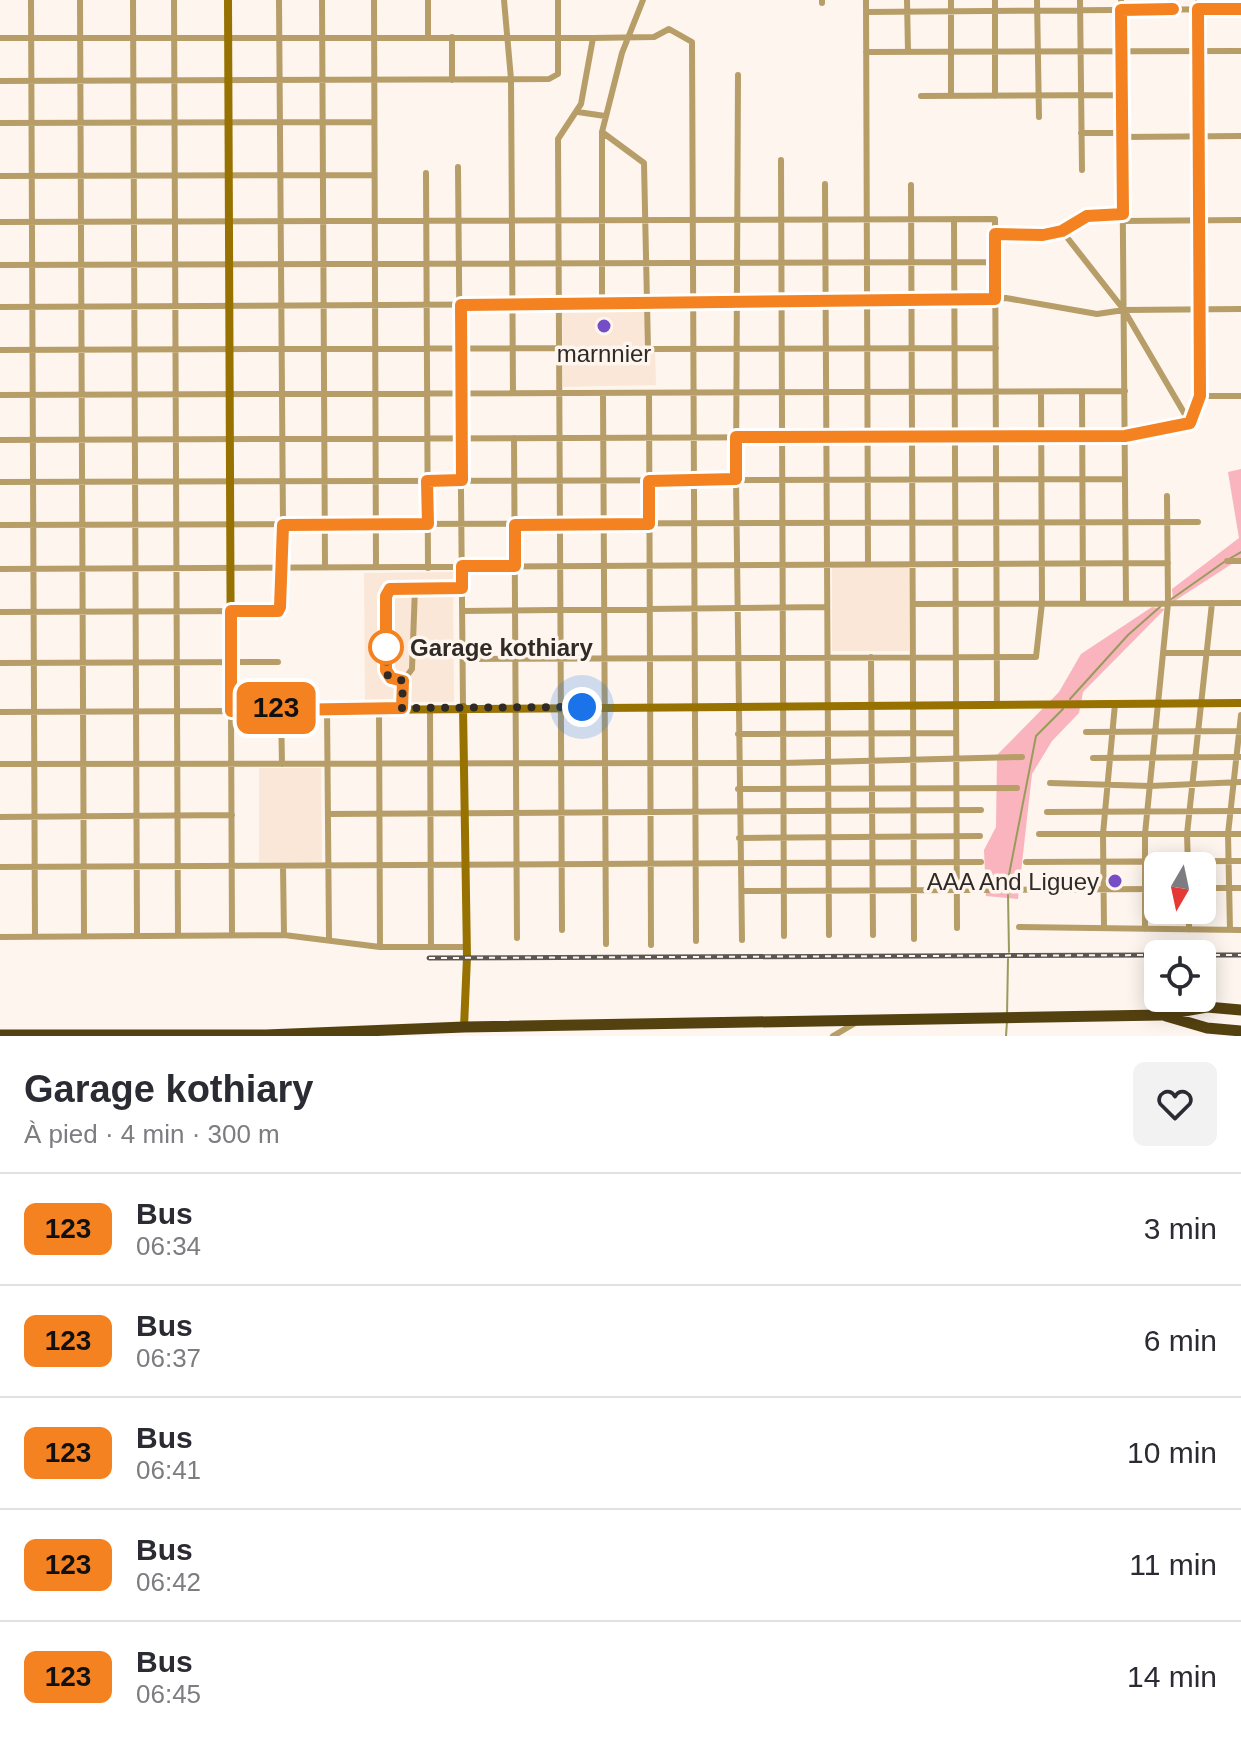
<!DOCTYPE html>
<html lang="fr">
<meta charset="utf-8">
<style>
:root{--surface:#fff;--page:#f2f2f3;--text:#2b2b33;--muted:#7c7c81;--line:#e1e1e2}
body{margin:0;font-family:Arial,sans-serif;background:var(--page);color:var(--text);height:100vh;display:flex;flex-direction:column;font-size:30px;white-space:nowrap}
*{box-sizing:border-box;margin:0}
p{font-size:26px;color:var(--muted)}
.icon{flex:none;width:44px;height:44px;fill:none;stroke:currentColor;stroke-width:2;stroke-linecap:round;stroke-linejoin:round}
.map{position:relative;height:1036px;overflow:hidden}
.side{display:flex;flex-direction:column;background:var(--surface);flex:1}
.side>*{flex:none}
.badge{padding:0 16px;border-radius:12px;font-size:28px;line-height:52px}
.needle{width:52px;rotate:189deg}
.buttons{position:absolute;left:1144px;top:852px;display:grid;gap:16px}
.buttons a{display:grid;place-items:center;width:72px;height:72px;border-radius:12px;background:var(--surface);box-shadow:0 4px 20px #0003;font-size:40px}
.you{position:absolute;width:40px;height:40px;margin:-20px;border:6px solid #fff;border-radius:50%;background:#1a73e8;box-shadow:0 0 0 12px #1a73e833}
.map>.badge{position:absolute;translate:-50% -50%;box-shadow:0 0 0 4px #fff}
.round{display:grid;place-items:center;flex:none;width:84px;height:84px;border-radius:12px;background:var(--page)}
.summary{display:flex;align-items:center;justify-content:space-between;height:136px;padding:0 24px}
h1{font-size:38px;font-weight:700;line-height:60px}
ul{padding:0;list-style:none}
li{display:flex;align-items:center;gap:24px;height:112px;padding:0 24px;border-top:2px solid var(--line)}
li div{flex:1}
li b{display:block;font-size:30px}
li em{font-style:normal}
li .badge{min-width:88px;font-weight:700;text-align:center}
.map>svg:first-child{display:block}
.built{fill:#fbe7d7}
.green{fill:#f9b4bd}
.lines{fill:none;stroke-linecap:round;stroke-linejoin:round}
.stream{stroke:#999b5c;stroke-width:2}
.street{stroke:#b79e68;stroke-width:6}
.secondary{stroke:#977200;stroke-width:8}
.highway{stroke:#544110;stroke-width:11}
.rail-casing{stroke:#5c5652;stroke-width:5}
.rail{stroke:#fdf5ee;stroke-width:2;stroke-dasharray:6;stroke-linecap:butt}
.line-casing{stroke:#fff;stroke-width:18}
.line{stroke:#f58220;stroke-width:12}
.walk{stroke:#2f2a26;stroke-width:8;stroke-dasharray:0 14.4}
.poi-dot{fill:#754ec7;stroke:#fdf5ee;stroke-width:3}
.stop-dot{fill:#fff;stroke:#f58220;stroke-width:4}
.labels{text-anchor:middle;dominant-baseline:central;stroke-width:7;stroke-linejoin:round;paint-order:stroke}
.poi-label{font-size:24px;fill:#2f2a26;stroke:#fdf5ee}
.stop-label{font-size:24px;font-weight:bold;fill:#2f2a26;stroke:#fdf5ee;text-anchor:start}
</style>
<div class="map">
<svg width="1241" height="1036" viewBox="0 0 1241 1036">
<rect width="100%" height="100%" fill="#fdf5ee"/>
<path class="built" d="M 646,305 L 647,346 L 655,346 L 656,385 L 563,387 L 562,306 Z
M 832,566 L 909,567 L 909,651 L 832,651 Z
M 453,572 L 454,702 L 365,702 L 364,573 Z
M 259,768 L 321,768 L 322,862 L 259,862 Z"/>
<path class="green" d="M 1241,469 L 1241,558 L 1173,602 L 1172,589 L 1239,538 L 1228,472 Z
M 1152,607 L 1165,609 L 1083,692 L 1079,713 L 1052,741 L 1032,774 L 1018,899 L 986,896 L 984,850 L 996,827 L 997,755 L 1059,692 L 1081,654 Z"/>
<g class="lines">
<path class="stream" d="M 1229,559 L 1241,552
M 1170,600 L 1224,562
M 1070,699 L 1128,635 L 1161,606
M 1007,885 L 1036,736 L 1063,709
M 1008,895 L 1009,952
M 1007,1015 L 1008,959
M 1006,1036 L 1007,1021"/>
<path class="street" d="M 31,0 L 35,936
M 80,0 L 84,935
M 133,0 L 137,934
M 174,0 L 178,936
M 322,0 L 325,567
M 374,0 L 376,567
M 428,0 L 428,37
M 504,0 L 511,79 L 513,393
M 822,0 L 822,3
M 866,0 L 868,564
M 907,0 L 908,52
M 951,0 L 951,96
M 995,0 L 995,96
M 1037,0 L 1039,117
M 1080,0 L 1082,170
M 1121,0 L 1126,603
M 866,12 L 1241,9
M 452,37 L 452,80
M 0,38 L 593,38 L 654,37 L 669,29 L 692,42 L 696,941
M 866,52 L 1241,51
M 738,75 L 736,479 L 742,940
M 0,81 L 549,79 L 558,74 L 558,0
M 921,96 L 1122,95
M 578,112 L 605,116
M 0,123 L 374,122
M 602,132 L 644,163 L 648,349 L 996,348
M 1081,133 L 1123,133
M 1123,137 L 1241,136
M 781,160 L 784,936
M 458,167 L 463,707
M 426,173 L 428,568
M 0,176 L 374,175
M 825,184 L 829,935
M 911,185 L 914,939
M 954,219 L 957,928
M 1123,221 L 1241,220
M 0,222 L 995,219 L 997,704
M 1062,231 L 1124,310 L 1190,423
M 995,234 L 1043,235 L 1062,231 L 1087,216 L 1123,214
M 0,265 L 995,262
M 602,304 L 602,132 L 622,53 L 643,0
M 0,307 L 954,302 L 1006,298 L 1097,314 L 1124,310 L 1241,309
M 0,350 L 559,348
M 1082,392 L 1083,603
M 603,393 L 606,944
M 649,393 L 651,945
M 0,395 L 1125,391
M 1200,396 L 1241,396
M 514,438 L 517,938
M 0,440 L 1125,436 L 1190,423 L 1200,396 L 1198,0
M 0,482 L 1125,479
M 0,525 L 1198,522
M 1227,561 L 1241,561
M 0,569 L 1168,563
M 913,604 L 1241,603
M 462,611 L 827,607
M 0,612 L 278,611 L 280,607 L 283,525 L 279,0
M 1163,653 L 1241,653
M 871,657 L 873,935
M 463,659 L 1036,657 L 1042,603 L 1041,392
M 0,663 L 278,662
M 403,681 L 391,678 L 386,670 L 388,592 L 390,589 L 462,588
M 281,708 L 282,764
M 327,708 L 329,938
M 379,708 L 380,947
M 402,708 L 403,681 L 412,669 L 415,588
M 430,708 L 431,947
M 0,712 L 231,711 L 232,935
M 1086,732 L 1241,731
M 738,734 L 956,733
M 1093,758 L 1241,757
M 0,764 L 783,763 L 1022,757
M 1050,783 L 1150,786 L 1241,782
M 738,789 L 1017,788
M 1047,812 L 1241,811
M 328,814 L 981,810
M 0,817 L 232,815
M 1039,834 L 1241,834
M 739,838 L 980,836
M 1026,862 L 1241,861
M 283,866 L 284,935
M 1188,866 L 1187,834 L 1212,603
M 0,867 L 981,862
M 1202,888 L 1241,888
M 742,891 L 1158,889
M 1189,910 L 1189,930
M 1019,927 L 1241,930
M 1104,928 L 1103,834 L 1115,704
M 1145,929 L 1145,834 L 1168,603 L 1167,496
M 562,930 L 558,139 L 581,104 L 593,38
M 1230,930 L 1228,834 L 1241,715
M 0,937 L 284,935 L 380,947 L 466,947
M 833,1036 L 857,1022"/>
<path class="secondary" d="M 228,0 L 231,711 L 1241,703
M 463,707 L 467,957 L 464,1027"/>
<path class="highway" d="M 1166,1016 L 1207,1028 L 1241,1031
M 0,1035 L 266,1035 L 464,1027 L 1162,1015 L 1207,1007 L 1241,1010"/>
<defs>
<path id="rail" d="M 1202,955 L 1241,955
M 429,958 L 1158,955"/>
</defs>
<use href="#rail" class="rail-casing"/>
<use href="#rail" class="rail"/>
</g>
<g class="lines">
<defs>
<path id="line" d="M 1173,9 L 1121,10 L 1123,214 L 1087,216 L 1062,231 L 1043,235 L 995,234 L 995,299 L 461,305 L 462,480 L 427,481 L 428,524 L 283,525 L 280,607 L 278,611 L 231,611 L 231,711 L 402,708 L 403,681 L 391,678 L 386,670 L 386,596 L 390,589 L 462,588 L 462,566 L 515,566 L 515,525 L 649,524 L 649,481 L 736,479 L 736,437 L 1125,436 L 1190,423 L 1200,396 L 1198,9 L 1241,9"/>
</defs>
<use href="#line" class="line-casing"/>
<use href="#line" class="line"/>
<path class="walk" d="M 386,647 L 387,675 L 403,681 L 402,708 L 582,707"/>
</g>
<g class="poi-dot">
<circle cx="604" cy="326" r="8"/>
<circle cx="1115" cy="881" r="8"/>
</g>
<circle class="stop-dot" cx="386" cy="647" r="16"/>
<g class="labels">
<g class="poi-label">
<text x="604" y="353">marnnier</text>
<text x="1099" y="881" text-anchor="end">AAA And Liguey</text>
</g>
<g class="stop-label">
<text x="410" y="647">Garage kothiary</text>
</g>
</g>
</svg>
<div class="buttons">
<a><svg class="needle" viewBox="-14 -14 28 28"><path d="M0-13l5 13h-10z" fill="#e53935"/><path d="M0 13l5-13h-10z" fill="#7c7c81"/></svg></a>
<a><svg class="icon" aria-label="locate" viewBox="0 0 24 24"><circle cx="12" cy="12" r="6"/><path d="M12 2v4M12 18v4M2 12h4M18 12h4"/></svg></a>
</div>
<div class="you" style="left:582px;top:707px"></div>
<b class="badge" style="left:276px;top:708px;background:#f58220;color:#111">123</b>
</div>
<section class="side">
<div class="summary"><div><h1>Garage kothiary</h1><p>À pied · 4 min · 300 m</p></div><a class="round"><svg class="icon" aria-label="heart" viewBox="0 0 24 24"><path d="M12 20l-8-8c-3-5 5-10 8-4 3-6 11-1 8 4z"/></svg></a></div>
<ul>
<li><span class="badge" style="background:#f58220;color:#111">123</span><div><b>Bus</b><p>06:34</p></div><em>3 min</em></li>
<li><span class="badge" style="background:#f58220;color:#111">123</span><div><b>Bus</b><p>06:37</p></div><em>6 min</em></li>
<li><span class="badge" style="background:#f58220;color:#111">123</span><div><b>Bus</b><p>06:41</p></div><em>10 min</em></li>
<li><span class="badge" style="background:#f58220;color:#111">123</span><div><b>Bus</b><p>06:42</p></div><em>11 min</em></li>
<li><span class="badge" style="background:#f58220;color:#111">123</span><div><b>Bus</b><p>06:45</p></div><em>14 min</em></li>
</ul>
</section>
